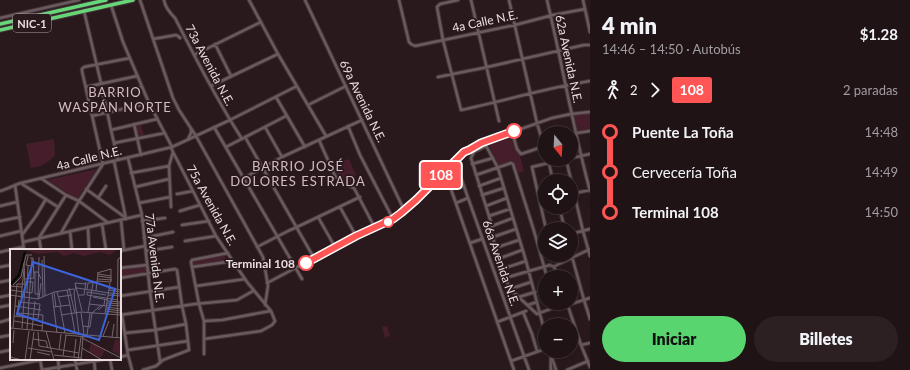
<!DOCTYPE html>
<html lang="es">
<meta charset="utf-8">
<style>
:root{--surface:#1f1316;--page:#2c2023;--text:#f1f3f6;--muted:#a19ea1;--line:#3c3235;--accent:#59d56f}
body{margin:0;font-family:Lato,sans-serif;background:var(--page);color:var(--text);height:100vh;display:flex;flex-direction:column;font-size:15px;white-space:nowrap}
*{box-sizing:border-box;margin:0}
p{font-size:13px;color:var(--muted)}
.icon{flex:none;width:22px;height:22px;fill:none;stroke:currentColor;stroke-width:2;stroke-linecap:round;stroke-linejoin:round}
.map{position:relative;flex:1;overflow:hidden}
.details{display:flex;flex-direction:column;background:var(--surface);width:320px}
.details>*{flex:none}
.badge{padding:0 8px;border-radius:3px;font-size:14px;line-height:26px}
.needle{width:26px;rotate:162deg}
.fabs{position:absolute;left:538px;top:126px;display:grid;gap:8px}
.fabs a{display:grid;place-items:center;width:40px;height:40px;border-radius:50%;background:var(--surface);box-shadow:0 4px 16px #0002,0 0 0 1px var(--line);font-size:20px}
.map>.badge{position:absolute;translate:-50% -50%;box-shadow:0 0 0 2px #fff}
.legs{display:flex;align-items:center;gap:6px;height:44px;padding:0 12px;font-size:13px}
.legs p{margin-inline-start:auto}
.overview{display:flex;align-items:center;justify-content:space-between;height:68px;padding:0 12px}
h1{font-size:22px;font-weight:800;line-height:30px}
.primary-button{display:flex;gap:8px;margin-top:auto;padding:8px 12px}
.primary-button a{flex:1;height:46px;border-radius:24px;background:var(--accent);color:#111;font-size:16px;font-weight:800;line-height:46px;text-align:center}
.primary-button a+a{background:var(--page);color:var(--text)}
ul{padding:0 12px;list-style:none}
li{display:flex;align-items:center;gap:14px;height:40px;font-size:15px}
li i{display:grid;place-items:center;width:6px;height:100%;margin:0 5px;background:currentColor}
li i::after{content:'';width:10px;height:10px;margin:-5px;border:3px solid;border-radius:50%;background:var(--surface)}
li p{margin-inline-start:auto}
li:first-child i{background:linear-gradient(#0000 50%,currentColor 0)}
li:last-child i{background:linear-gradient(currentColor 50%,#0000 0)}
main{display:flex;flex:1;min-height:0}
.map>svg:first-child{display:block}
.green{fill:#461d2a}
.lines{fill:none;stroke-linecap:round;stroke-linejoin:round}
.minor-casing{stroke:#413538;stroke-width:4.5}
.highway-casing{stroke:#413538;stroke-width:5.5}
.minor{stroke:#6c595e;stroke-width:2.5}
.highway{stroke:#67d678;stroke-width:3.5}
.line-1-casing{stroke:#fff;stroke-width:9}
.line-1{stroke:#f55;stroke-width:6}
.stop-1-dot{fill:#fff;stroke:#f55;stroke-width:2}
.labels{text-anchor:middle;dominant-baseline:central;stroke-width:3.5;stroke-linejoin:round;paint-order:stroke}
.shield{fill:#29191d;stroke:#afa2a6;stroke-width:1}
.shield-label{font-size:11px;font-weight:bold;fill:#e9dde0}
.street-label{font-size:12px;fill:#e9dde0;stroke:#29191d}
.stop-label{font-size:12px;font-weight:bold;fill:#e9dde0;stroke:#29191d;text-anchor:end}
.neighbourhood-label{font-size:13px;letter-spacing:1px;fill:#d2bcc1;stroke:#29191d}
.inset-river{fill:none;stroke:#000a00;stroke-width:2}
.inset-road{fill:none;stroke:#76676b;stroke-width:1}
.view{fill:#3c63d9;fill-opacity:0.15;stroke:#3c63d9;stroke-width:2}
.inset-edge{fill:none;stroke:#e9dde0;stroke-width:2}
</style>
<main>
<div class="map">
<svg width="590" height="370" viewBox="0 0 590 370">
<rect width="100%" height="100%" fill="#29191d"/>
<path class="green" d="M 590,112 L 590,131 L 576,132 L 571,114 Z
M 141,124 L 144,136 L 137,137 L 134,126 Z
M 510,135 L 515,148 L 520,156 L 524,171 L 518,173 L 515,164 L 511,161 L 499,166 L 488,143 Z
M 54,139 L 55,155 C 47,164 42,166 31,168 L 26,144 Z
M 349,159 L 356,175 L 349,184 C 338,179 336,172 331,161 L 339,162 Z
M 97,169 L 77,199 L 47,180 Z
M 223,254 L 230,263 L 192,267 L 191,259 Z
M 147,265 L 148,273 L 120,277 L 120,268 Z
M 387,326 L 390,336 L 385,338 L 382,327 Z"/>
<g class="lines">
<defs>
<path id="minor" d="M 140,0 L 173,98 L 179,110 L 196,136 L 263,257 L 268,286 L 265,305
M 164,0 C 165,7 170,13 175,18 C 196,59 217,100 242,139
M 249,0 L 278,54 L 326,136
M 305,0 L 404,210
M 399,0 L 409,42 L 411,44 L 415,46 L 515,25 L 553,15 L 585,9
M 458,0 L 440,4 L 437,7 L 443,40 L 461,110 C 504,101 546,88 590,81
M 471,0 L 499,121
M 509,0 L 537,123 L 545,150
M 547,0 C 562,63 573,128 590,191
M 583,0 L 590,32
M 111,5 L 123,42 L 149,103 L 172,147
M 84,11 L 101,83 L 111,130 L 118,160
M 0,18 L 79,0
M 153,39 L 176,35 L 178,36 L 180,38
M 215,44 L 231,76
M 194,55 L 261,22
M 438,77 L 483,68 L 584,45 L 590,45
M 211,86 L 278,54
M 86,87 L 137,76
M 104,95 L 142,87
M 276,97 L 305,147
M 308,105 L 346,86
M 92,116 L 149,103
M 134,124 L 141,155
M 348,126 L 360,155 L 393,219
M 214,127 L 302,279
M 265,127 L 282,157
M 111,130 L 157,119
M 512,132 L 517,149 L 521,154 L 545,146
M 577,133 L 590,131
M 245,137 L 314,258
M 188,139 L 191,133 L 191,129
M 571,139 L 577,137
M 319,140 L 335,176 C 340,183 347,185 354,188 L 375,228
M 484,142 L 498,168 L 526,261 L 545,333
M 114,143 L 165,133
M 486,146 L 474,152 L 471,158 L 489,216 L 492,226 L 491,230 L 498,259 L 510,289 L 537,314 L 567,303
M 226,147 L 286,116
M 173,152 L 216,236 L 247,282 L 271,311 L 275,321 L 272,325 L 261,331 L 204,339
M 128,158 L 142,215 L 150,292 L 160,361
M 571,158 L 590,154
M 548,159 L 553,181
M 566,159 L 583,231 L 590,256
M 114,161 L 126,219
M 455,161 L 529,370
M 472,164 L 493,158
M 445,172 L 514,370
M 131,173 L 169,166
M 476,175 L 511,163 L 513,164 L 534,231 L 547,277
M 244,178 L 282,157 L 362,120
M 42,179 L 66,195 L 79,201 L 107,222
M 22,184 L 58,207
M 15,185 L 24,250
M 479,186 L 501,178
M 135,187 L 169,179
M 86,189 L 126,218
M 0,191 C 8,189 14,185 21,183 L 172,147 L 230,120 L 297,86
M 177,194 L 193,191
M 571,194 L 590,190
M 482,195 L 504,188
M 98,198 L 106,186
M 139,203 L 170,197
M 456,203 L 468,198
M 0,206 L 17,202
M 486,206 L 507,198
M 171,207 L 169,166 L 173,152 L 171,147
M 340,207 L 356,236
M 559,207 L 565,229
M 180,211 L 200,205
M 489,216 L 510,209
M 318,217 L 335,247
M 121,220 L 124,250
M 0,221 L 20,217
M 142,221 L 165,218
M 102,224 L 106,250
M 182,225 L 209,221
M 492,226 L 513,218
M 88,228 L 89,250
M 546,229 L 532,167 L 565,159
M 70,231 L 72,250
M 61,233 L 79,201 L 103,164 L 82,71 L 82,69 L 84,67 L 130,58
M 571,234 L 590,229
M 22,235 L 36,216 L 46,199
M 0,236 L 21,231
M 493,237 L 516,229
M 144,238 L 173,232
M 185,241 L 216,236
M 23,242 L 142,215
M 470,243 L 482,239
M 257,247 L 288,231 L 297,227 L 360,197
M 495,248 L 519,240
M 41,250 L 39,238 L 66,195
M 120,251 L 145,246
M 146,251 L 172,247
M 0,252 L 23,247
M 571,253 L 584,300 L 590,319
M 498,259 L 522,250
M 0,267 L 11,265
M 192,267 L 233,261
M 120,268 L 147,265
M 502,269 L 526,261
M 558,277 L 554,267 L 555,266 L 590,249
M 120,278 L 175,269 L 177,270 L 182,306 L 186,324 L 189,350 L 163,360 L 156,366 L 143,370
M 505,278 L 550,265 L 554,267
M 0,282 L 11,280
M 267,283 L 356,236 L 393,219 L 401,213 L 416,199 L 455,161 L 464,152 L 469,150 L 481,143 L 552,118 L 571,114 L 590,112
M 196,286 L 245,279
M 510,289 L 531,282
M 120,296 L 179,287
M 0,297 L 11,295
M 519,297 L 535,292
M 555,303 L 556,307
M 567,303 L 581,345 L 590,367
M 528,305 L 537,302
M 568,305 L 590,298
M 0,307 L 11,305
M 523,312 L 532,334 L 537,351
M 120,315 L 195,304 L 237,300 L 253,291
M 122,315 L 128,355 L 132,370
M 204,321 L 222,320 L 270,311
M 0,322 L 11,319
M 497,322 L 526,311
M 125,333 L 155,330 L 186,324
M 0,337 L 11,335
M 571,344 L 580,341
M 581,345 L 590,343
M 128,350 L 188,341
M 550,351 C 552,357 550,363 551,370
M 554,351 L 551,355 L 556,370
M 0,352 L 11,350
M 204,354 L 204,321 L 199,304 L 191,262 L 192,260 L 228,253
M 120,357 L 128,355
M 40,359 L 42,370 L 107,359
M 58,359 L 59,370
M 75,359 L 77,370
M 94,359 L 95,370
M 110,359 L 112,370
M 511,361 L 545,349
M 0,368 L 40,360
M 567,370 L 588,361"/>
<path id="highway" d="M 0,24 L 106,0
M 0,30 L 133,0"/>
</defs>
<use href="#minor" class="minor-casing"/>
<use href="#highway" class="highway-casing"/>
<use href="#minor" class="minor"/>
<use href="#highway" class="highway"/>
</g>
<g class="lines">
<defs>
<path id="line-1" d="M 306,263 L 356,236 L 393,219 L 401,213 L 416,200 L 464,152 L 469,150 L 481,143 L 514,131"/>
</defs>
<use href="#line-1" class="line-1-casing"/>
<use href="#line-1" class="line-1"/>
</g>
<g class="stop-1-dot">
<circle cx="514" cy="131" r="7"/>
<circle cx="388" cy="222" r="5"/>
<circle cx="306" cy="263" r="7"/>
</g>
<g class="labels">
<rect class="shield" x="13" y="14" width="38" height="18" rx="3"/>
<g class="shield-label">
<text x="32" y="23">NIC-1</text>
</g>
<g class="street-label">
<text transform="translate(485 21) rotate(-12)">4a Calle N.E.</text>
<text transform="translate(569 59) rotate(78)">62a Avenida N.E.</text>
<text transform="translate(210 65) rotate(62)">73a Avenida N.E.</text>
<text transform="translate(363 101) rotate(64)">69a Avenida N.E.</text>
<text transform="translate(89 158) rotate(-14)">4a Calle N.E.</text>
<text transform="translate(212 205) rotate(61)">75a Avenida N.E.</text>
<text transform="translate(155 258) rotate(83)">77a Avenida N.E.</text>
<text transform="translate(501 263) rotate(71)">66a Avenida N.E.</text>
</g>
<g class="stop-label">
<text x="295" y="263">Terminal 108</text>
</g>
<g class="neighbourhood-label">
<text x="115" y="92">BARRIO<tspan x="115" dy="15">WASPÁN NORTE</tspan></text>
<text x="298" y="166">BARRIO JOSÉ<tspan x="298" dy="15">DOLORES ESTRADA</tspan></text>
</g>
</g>
<g transform="translate(10 249)">
<rect width="111" height="111" fill="#29191d"/>
<path d="M 12,0 L 107,0 L 100,6 L 90,3 L 74,7 L 64,4 L 54,7 L 47,3 L 28,5 ZM 105,91 L 111,91 L 110,107 L 102,102 ZM 81,94 L 95,101 L 91,109 L 79,103 Z" fill="#461d2a"/>
<path class="inset-river" d="M 0,36 L 9,26 L 15,3"/>
<path class="inset-road" d="M 18,7 L 16,16 L 22,17M 34,7 L 35,47M 32,11 L 33,48M 23,23 L 28,23 L 31,30M 25,23 L 25,45 L 30,45M 87,24 L 101,20 L 101,33 L 87,32M 88,25 L 101,27M 88,27 L 101,29M 15,30 L 24,29 L 23,9 L 20,9M 88,30 L 102,31M 3,36 L 11,28 L 16,6 L 22,6M 0,37 L 12,38M 66,37 L 64,44 L 69,85M 59,39 L 65,64M 67,39 L 99,44M 99,39 L 111,41M 77,40 L 78,34 L 87,33M 0,41 L 22,44 L 23,33 L 15,33M 57,41 L 61,61M 99,41 L 111,43M 86,42 L 88,24M 17,43 L 18,17M 44,43 L 46,58M 47,43 L 51,57M 77,43 L 77,46 L 108,51M 77,43 L 96,46M 42,44 L 47,84M 99,44 L 111,45M 0,46 L 28,50 L 44,43 L 64,40M 68,46 L 74,46 L 76,33M 98,46 L 111,47M 48,48 L 62,46M 83,48 L 98,51M 11,49 L 14,20M 29,49 L 31,34M 28,50 L 29,8M 97,52 L 111,53M 97,54 L 111,55M 79,55 L 97,57M 97,56 L 111,57M 5,57 L 31,61M 50,57 L 55,84M 44,58 L 60,56M 96,58 L 111,60M 96,60 L 111,62M 61,61 L 65,84M 88,61 L 94,56 L 95,50M 72,62 L 65,34 L 76,35M 95,62 L 111,64M 71,63 L 74,86M 78,63 L 83,34M 8,64 L 33,66 L 32,82M 95,65 L 100,34M 51,66 L 71,63 L 111,66M 4,67 L 28,70 L 30,55 L 9,53M 7,67 L 9,51M 4,72 L 33,77M 73,77 L 80,78 L 82,64 L 91,56M 0,79 L 111,89M 3,79 L 7,35 L 15,35M 12,79 L 15,38 L 14,14M 17,80 L 22,10M 22,81 L 25,52M 36,82 L 44,111M 28,83 L 29,97 L 69,104M 55,86 L 78,88M 77,86 L 80,64M 93,87 L 99,72M 102,88 L 104,75M 72,89 L 111,109M 107,89 L 108,10 L 111,8M 23,90 L 36,92 L 38,99M 3,94 L 4,81M 18,99 L 42,103M 72,99 L 92,111M 49,101 L 51,85M 27,103 L 40,106M 44,106 L 71,109M 53,107 L 56,86M 0,108 L 12,111M 64,108 L 66,90M 15,111 L 19,82M 20,111 L 24,83M 68,111 L 71,88M 71,111 L 73,88"/>
<path class="view" d="M 23,13 L 105,40 L 89,91 L 7,65 Z"/>
<rect width="111" height="111" class="inset-edge"/>
</g>
</svg>
<div class="fabs">
<a><svg class="needle" viewBox="-14 -14 28 28"><path d="M0-13l5 13h-10z" fill="#e53935"/><path d="M0 13l5-13h-10z" fill="#a19ea1"/></svg></a>
<a><svg class="icon" aria-label="locate" viewBox="0 0 24 24"><circle cx="12" cy="12" r="6"/><path d="M12 2v4M12 18v4M2 12h4M18 12h4"/></svg></a>
<a><svg class="icon" aria-label="layers" viewBox="0 0 24 24"><path d="M12 4l9 5-9 5-9-5zM3 14l9 5 9-5"/></svg></a>
<a>+</a>
<a>−</a>
</div>
<b class="badge" style="left:441px;top:175px;background:#f55;color:#fff">108</b>
</div>
<section class="details">
<div class="overview"><div><h1>4 min</h1><p>14:46 – 14:50 · Autobús</p></div><b>$1.28</b></div>
<div class="legs"><svg class="icon" aria-label="walk" viewBox="0 0 24 24"><circle cx="13" cy="4" r="2"/><path d="M13 8l-2 6 4 7M11 14l-3 7M7 12l3-4h3l4 4"/></svg>2<svg class="icon" aria-label="forward" viewBox="0 0 24 24"><path d="M9 5l7 7-7 7"/></svg><b class="badge" style="background:#f55;color:#fff">108</b><p>2 paradas</p></div>
<ul>
<li><i style="color:#f55"></i><b>Puente La Toña</b><p>14:48</p></li>
<li><i style="color:#f55"></i><span>Cervecería Toña</span><p>14:49</p></li>
<li><i style="color:#f55"></i><b>Terminal 108</b><p>14:50</p></li>
</ul>
<div class="primary-button"><a>Iniciar</a><a>Billetes</a></div>
</section>
</main>
